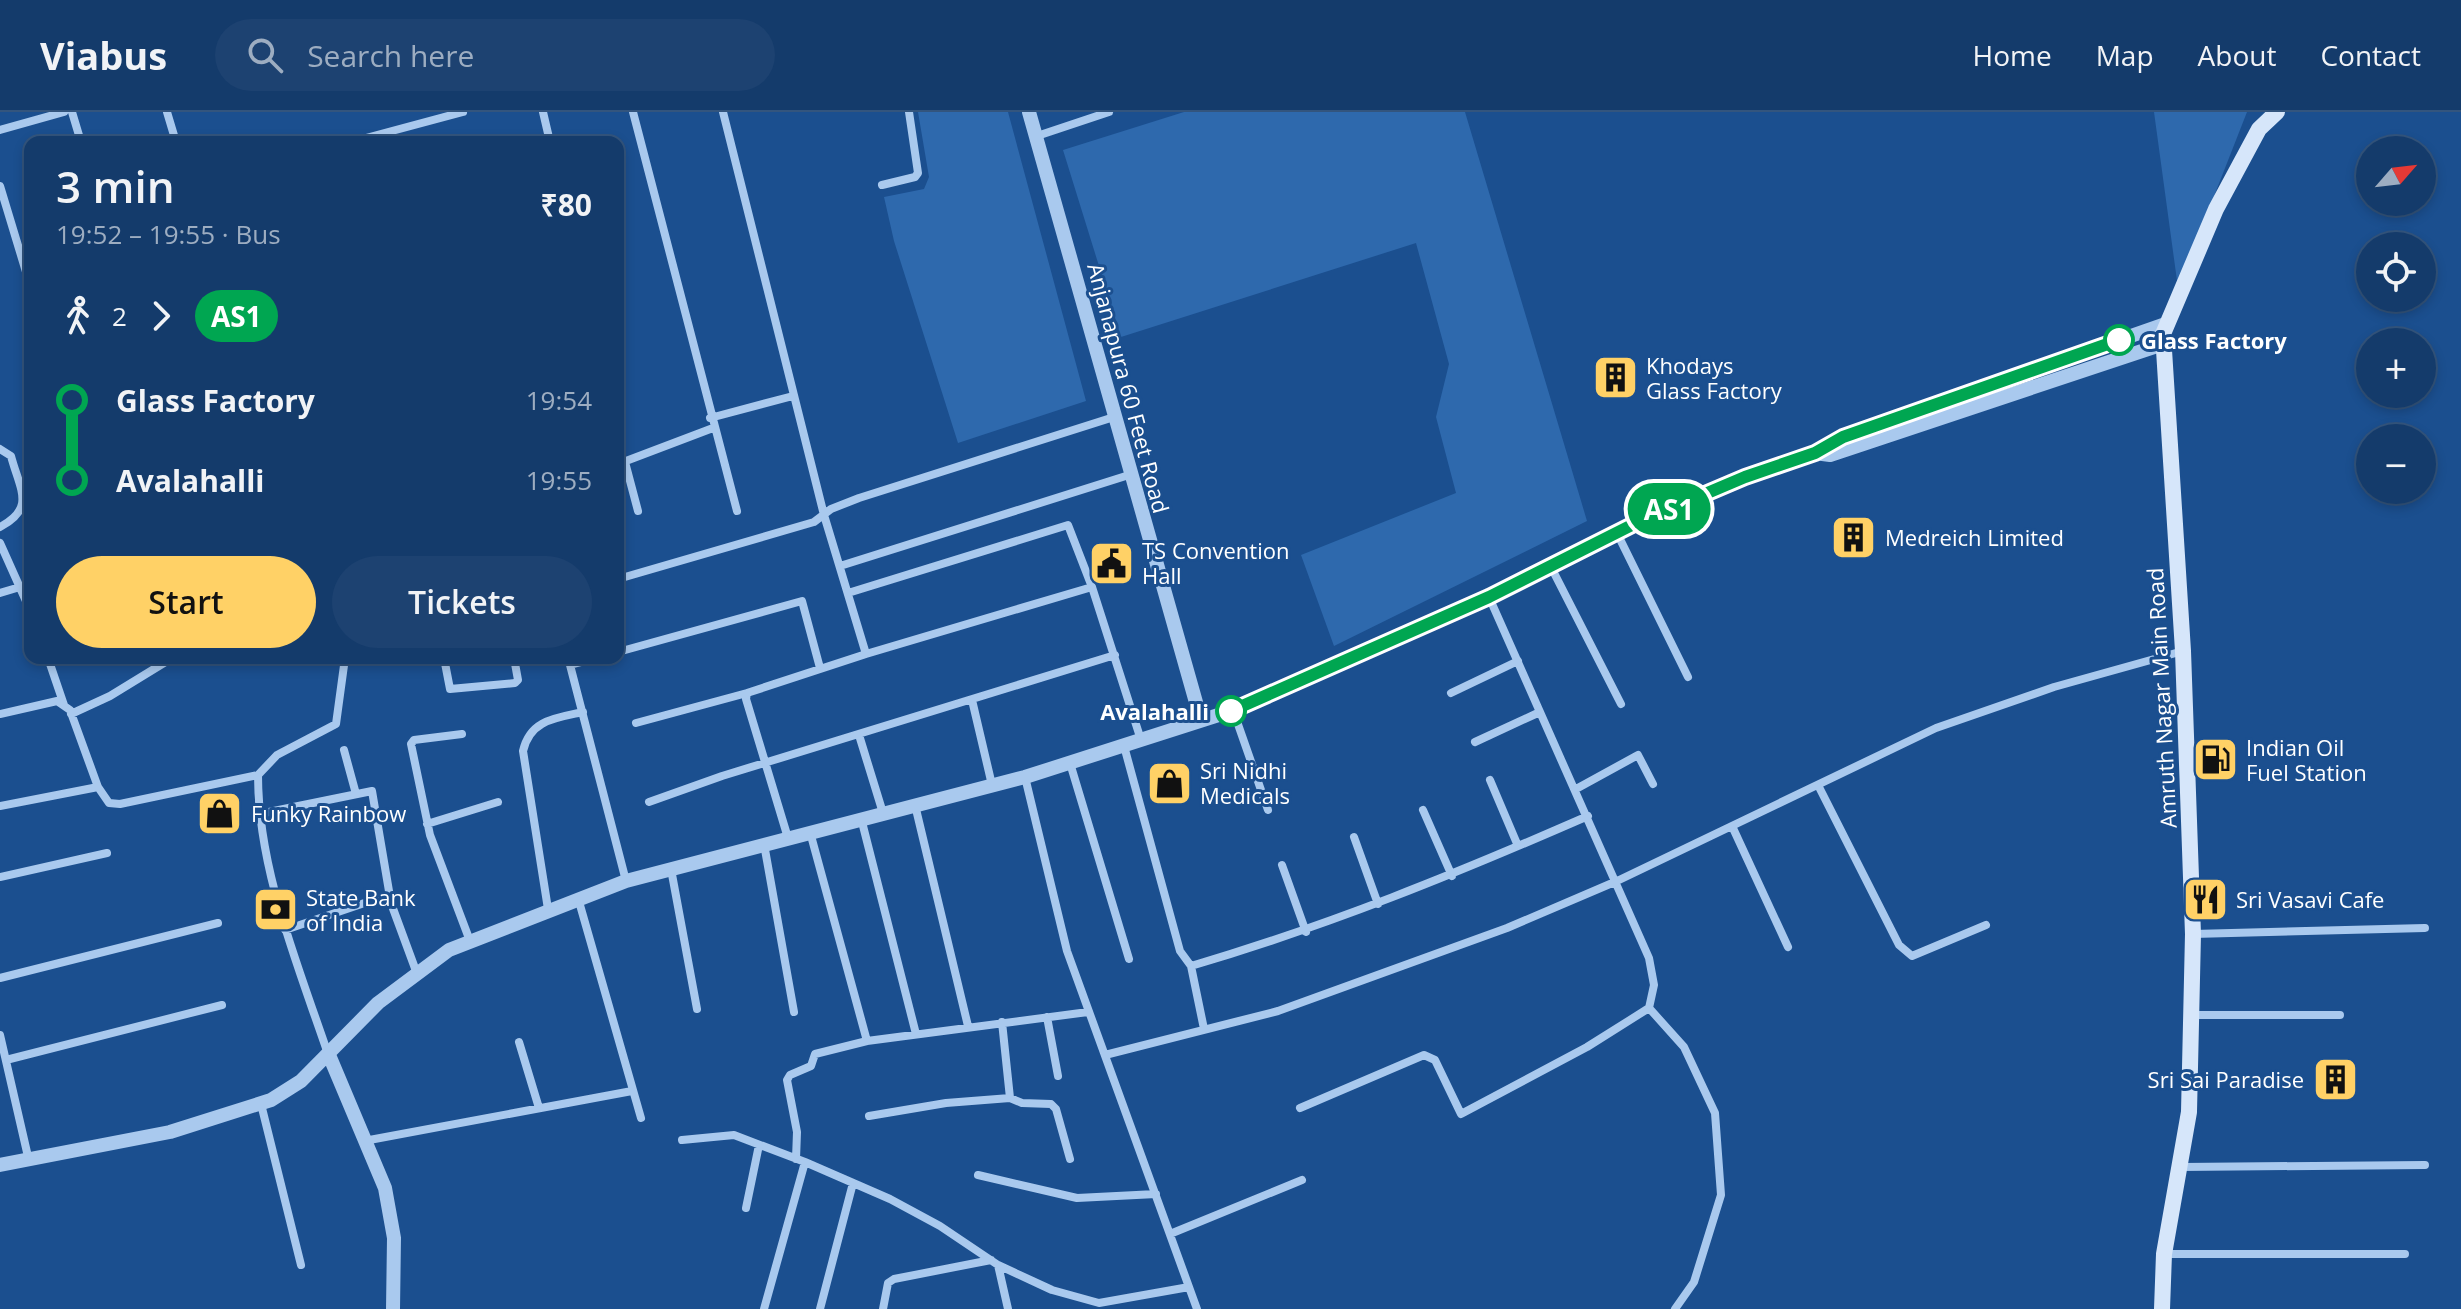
<!DOCTYPE html>
<meta charset="utf-8">
<style>
:root{--surface:#143b6b;--page:#1d4271;--text:#f1f3f6;--muted:#9dadc1;--line:#33557e;--accent:#ffd166}
body{margin:0;font-family:"Open Sans",sans-serif;background:var(--page);color:var(--text);height:100vh;display:flex;flex-direction:column;font-size:30px;white-space:nowrap}
*{box-sizing:border-box;margin:0}
p{font-size:26px;color:var(--muted)}
.icon{flex:none;width:44px;height:44px;fill:none;stroke:currentColor;stroke-width:2;stroke-linecap:round;stroke-linejoin:round}
.map{position:relative;flex:1;overflow:hidden}
.sheet{position:absolute;left:24px;top:24px;width:600px;height:528px;display:flex;flex-direction:column;background:var(--surface);border-radius:16px;box-shadow:0 4px 12px #0003,0 0 0 2px var(--line)}
.sheet>*{flex:none}
.badge{padding:0 16px;border-radius:26px;font-size:28px;line-height:52px}
.needle{width:52px;rotate:62deg}
.tools{position:absolute;left:2356px;top:24px;display:grid;gap:16px}
.tools a{display:grid;place-items:center;width:80px;height:80px;border-radius:50%;background:var(--surface);box-shadow:0 4px 12px #0003,0 0 0 2px var(--line);font-size:40px}
.map>.badge{position:absolute;translate:-50% -50%;box-shadow:0 0 0 4px #fff}
.legs{display:flex;align-items:center;gap:12px;height:88px;padding:0 32px;font-size:26px}
.legs p{margin-inline-start:auto}
.overview{display:flex;align-items:center;justify-content:space-between;height:136px;padding:0 32px}
h1{font-size:44px;font-weight:600;line-height:60px}
.action{display:flex;gap:16px;margin-top:auto;padding:16px 32px}
.action a{flex:1;height:92px;border-radius:48px;background:var(--accent);color:#111;font-size:32px;font-weight:600;line-height:92px;text-align:center}
.action a+a{background:var(--page);color:var(--text)}
ul{padding:0 32px;list-style:none}
li{display:flex;align-items:center;gap:28px;height:80px;font-size:30px}
li i{display:grid;place-items:center;width:12px;height:100%;margin:0 10px;background:currentColor}
li i::after{content:'';width:20px;height:20px;margin:-10px;border:6px solid;border-radius:50%;background:var(--surface)}
li p{margin-inline-start:auto}
li:first-child i{background:linear-gradient(#0000 50%,currentColor 0)}
li:last-child i{background:linear-gradient(currentColor 50%,#0000 0)}
header{display:flex;align-items:center;gap:48px;box-sizing:border-box;height:112px;padding:0 40px;background:var(--surface);border-bottom:2px solid var(--line)}
header strong{font-size:38px}
nav{display:flex;gap:44px;margin-inline-start:auto;font-size:28px}
.search{width:560px;height:72px;background:var(--page);display:flex;align-items:center;gap:20px;box-sizing:border-box;padding:0 28px;border-radius:44px;color:var(--muted);font-size:30px}
.map>svg:first-child{display:block}
.green{fill:#2e69ad}
.lines{fill:none;stroke-linecap:round;stroke-linejoin:round}
.minor{stroke:#a9c9ee;stroke-width:8}
.tertiary{stroke:#a9c9ee;stroke-width:14}
.secondary{stroke:#d6e6fa;stroke-width:16}
.line-1-casing{stroke:#fff;stroke-width:18}
.line-1{stroke:#00a651;stroke-width:12}
.stop-1-dot{fill:#fff;stroke:#00a651;stroke-width:4}
.labels{text-anchor:middle;dominant-baseline:central;stroke-width:6;stroke-linejoin:round;paint-order:stroke}
.stop-label{font-size:22px;font-weight:bold;fill:#fff;stroke:#1b4f8f;text-anchor:start}
.poi-label{font-size:22px;fill:#fff;stroke:#1b4f8f;text-anchor:start}
.street-label{font-size:22px;fill:#fff;stroke:#1b4f8f}
</style>
<header>
<strong>Viabus</strong>
<div class="search"><svg class="icon" aria-label="search" viewBox="0 0 24 24"><circle cx="10" cy="10" r="6"/><path d="M15 15l6 6"/></svg>Search here</div>
<nav><a>Home</a><a>Map</a><a>About</a><a>Contact</a></nav>
</header>
<div class="map">
<svg width="2461" height="1197" viewBox="0 0 2461 1197">
<rect width="100%" height="100%" fill="#1b4f8f"/>
<path class="green" d="M 918,0 L 1008,0 L 1086,289 L 958,331 L 894,129 L 884,85 L 924,77 L 929,65 Z
M 1184,0 L 1465,0 L 1587,409 L 1334,534 L 1301,443 L 1456,381 L 1436,305 L 1449,252 L 1416,131 L 1121,225 L 1063,38 Z
M 2154,0 L 2247,0 L 2178,176 Z"/>
<g class="lines">
<path class="minor" d="M 72,0 L 81,30
M 167,0 L 176,30
M 543,0 L 550,30
M 633,0 L 737,399
M 723,0 L 824,403 L 866,542 L 747,581 L 746,587 L 788,726
M 0,18 L 64,0
M 1037,24 L 1109,0
M 351,30 L 463,0
M 882,73 L 915,65 L 918,61 L 909,0
M 0,74 L 30,173
M 710,306 L 793,284
M 0,337 L 11,344 C 20,378 36,396 0,415
M 625,350 L 638,399
M 618,352 L 713,316
M 1617,421 L 1688,565
M 0,431 L 30,498
M 1550,453 L 1621,592
M 840,454 L 1129,363
M 618,467 L 814,410 L 831,397 L 859,386 L 1114,305
M 0,481 L 20,475
M 848,481 L 1068,413 L 1092,475 L 1141,628
M 618,540 L 802,489 L 820,556
M 866,542 L 1092,475
M 48,546 L 64,593
M 444,546 L 450,577 L 515,571 L 518,568 L 514,546
M 597,546 L 570,553 L 626,769
M 1451,581 L 1518,549
M 972,588 L 992,673
M 1233,598 L 1268,698
M 0,602 L 57,589 L 70,598 L 98,675 L 109,691 L 120,692 L 258,663
M 71,602 L 110,584 L 172,546
M 636,611 L 747,581
M 462,622 L 414,628 L 411,632 L 430,723 L 470,829
M 859,623 L 883,701
M 1475,630 L 1540,600
M 1124,634 L 1180,839 L 1191,854 C 1330,813 1455,762 1588,704
M 344,638 L 356,682
M 1070,651 L 1129,847
M 1025,665 L 1067,839 L 1197,1197
M 1490,668 L 1518,734
M 1818,673 L 1899,833 L 1912,844 L 1986,813
M 1576,677 L 1638,643 L 1653,672
M 649,690 L 722,664 L 1115,543
M 915,693 L 968,914
M 0,694 L 98,675
M 1423,698 L 1452,764
M 259,702 L 372,679 L 390,785
M 861,706 L 916,922
M 427,712 L 498,690
M 1732,714 L 1788,835
M 810,720 L 867,929
M 1354,725 L 1378,792
M 764,732 L 794,900
M 1282,753 L 1306,820
M 671,757 L 697,897
M 0,765 L 107,741
M 578,786 L 641,1006
M 548,797 L 523,639 C 530,608 555,606 583,600
M 285,818 L 388,783 L 416,859
M 2193,822 L 2425,816
M 1191,854 L 1204,917
M 0,866 L 218,811
M 1649,896 L 1684,935 L 1715,1001 L 1721,1083 L 1694,1170 L 1675,1197
M 2191,903 L 2340,903
M 1047,905 L 1058,964
M 0,923 L 29,1049
M 519,930 L 539,996
M 328,942 C 298,853 258,758 258,663 L 277,643 L 336,612 L 345,546
M 1105,943 L 1278,899 L 1507,816 L 1617,769 L 1936,616 L 2054,575 L 2183,539
M 6,948 L 222,893
M 1010,986 L 1022,991 L 1051,992 L 1056,997 L 1070,1047
M 261,992 L 301,1153
M 1300,996 L 1424,943 L 1435,948 L 1461,1002 L 1587,935 L 1649,896 L 1654,873 L 1649,846 L 1489,485
M 869,1004 L 946,991 L 1010,986 L 1002,910
M 682,1028 L 734,1023 L 805,1050 L 890,1087 L 940,1114 L 998,1153 L 1052,1178 L 1099,1191 L 1189,1175
M 364,1029 L 632,979
M 796,1047 L 797,1020 L 787,968 L 790,963 L 811,954 L 815,942 L 867,929 L 1088,900
M 2181,1055 L 2425,1053
M 978,1063 L 1077,1086 L 1156,1082
M 746,1096 L 759,1033
M 1170,1122 L 1302,1068
M 2165,1142 L 2405,1142
M 998,1153 L 1008,1197
M 764,1197 L 805,1050
M 820,1197 L 853,1071
M 883,1197 L 888,1171 L 894,1167 L 991,1148"/>
<path class="tertiary" d="M 1029,0 L 1201,608
M 1815,341 L 1830,343 L 2163,232
M 329,943 L 385,1076 L 394,1126 L 393,1197
M 0,1053 L 170,1020 L 271,988 L 301,969 L 378,891 L 449,838 L 626,769 L 1025,665 L 1231,599 L 1489,485 L 1632,413 L 1745,365 L 1815,341 L 1843,325 L 2168,211"/>
<path class="secondary" d="M 2162,1197 L 2164,1142 L 2189,1000 L 2193,822 L 2183,539 L 2163,222 L 2216,97 L 2259,17 L 2277,0"/>
</g>
<g class="lines">
<defs>
<path id="line-1" d="M 1231,599 L 1489,485 L 1632,413 L 1745,365 L 1815,341 L 1843,325 L 2119,228"/>
</defs>
<use href="#line-1" class="line-1-casing"/>
<use href="#line-1" class="line-1"/>
</g>
<defs>
<symbol id="building-square" viewBox="-11 -11 22 22"><rect x="-9" y="-9" width="18" height="18" rx="4" fill="#ffd166" stroke="#1b4f8f"/><path d="M-4-6H4V6H1V3H-1V6H-4ZM-2.5-4.3h1.7v1.8h-1.7ZM.8-4.3h1.7v1.8H.8ZM-2.5-1h1.7V.8h-1.7ZM.8-1h1.7V.8H.8Z" fill="#111"/></symbol>
<symbol id="civic-square" viewBox="-11 -11 22 22"><rect x="-9" y="-9" width="18" height="18" rx="4" fill="#ffd166" stroke="#1b4f8f"/><path d="M-.6-6.5H3V-4.5H.6V-3L4-1V1h2V6H-6V1h2V-1L-.6-3ZM-1.2 2.5V6h2.4V2.5Z" fill="#111"/></symbol>
<symbol id="fuel-square" viewBox="-11 -11 22 22"><rect x="-9" y="-9" width="18" height="18" rx="4" fill="#ffd166" stroke="#1b4f8f"/><path d="M-5.5-6h7V0h2V4h1.3V-2.5L3-4.5l.8-.8L6-3V5H2.5V1h-1V6h-7ZM-4.2-4.7v3.2H.2V-4.7Z" fill="#111"/></symbol>
<symbol id="shop-square" viewBox="-11 -11 22 22"><rect x="-9" y="-9" width="18" height="18" rx="4" fill="#ffd166" stroke="#1b4f8f"/><path d="M-5-2.5h2.3a2.7 3.5 0 0 1 5.4 0H5L5.5 6h-11ZM-1.5-2.5h3a1.5 2.3 0 0 0-3 0Z" fill="#111"/></symbol>
<symbol id="restaurant-square" viewBox="-11 -11 22 22"><rect x="-9" y="-9" width="18" height="18" rx="4" fill="#ffd166" stroke="#1b4f8f"/><path d="M-5-6h1v4h1v-4h1v4h1v-4h1v5L-1.5 .5V6h-2V.5L-5-1ZM5-6V6H3V1.5H1.5Q1.5-4 5-6Z" fill="#111"/></symbol>
<symbol id="bank-square" viewBox="-11 -11 22 22"><rect x="-9" y="-9" width="18" height="18" rx="4" fill="#ffd166" stroke="#1b4f8f"/><path d="M-6-4H6V4H-6ZM0-2.3a2.3 2.3 0 1 0 0 4.6a2.3 2.3 0 1 0 0-4.6Z" fill="#111"/></symbol>
</defs>
<g fill-rule="evenodd">
<use href="#building-square" x="1590" y="240" width="51" height="51"/>
<use href="#building-square" x="1828" y="400" width="51" height="51"/>
<use href="#civic-square" x="1086" y="426" width="51" height="51"/>
<use href="#fuel-square" x="2190" y="622" width="51" height="51"/>
<use href="#shop-square" x="1144" y="646" width="51" height="51"/>
<use href="#shop-square" x="194" y="676" width="51" height="51"/>
<use href="#restaurant-square" x="2180" y="762" width="51" height="51"/>
<use href="#bank-square" x="250" y="772" width="51" height="51"/>
<use href="#building-square" x="2310" y="942" width="51" height="51"/>
</g>
<g class="stop-1-dot">
<circle cx="2119" cy="228" r="14"/>
<circle cx="1231" cy="599" r="14"/>
</g>
<g class="labels">
<g class="stop-label">
<text x="2141" y="228">Glass Factory</text>
<text x="1209" y="599" text-anchor="end">Avalahalli</text>
</g>
<g class="poi-label">
<text x="1646" y="253">Khodays<tspan x="1646" dy="25">Glass Factory</tspan></text>
<text x="1885" y="425">Medreich Limited</text>
<text x="1142" y="438">TS Convention<tspan x="1142" dy="25">Hall</tspan></text>
<text x="2246" y="635">Indian Oil<tspan x="2246" dy="25">Fuel Station</tspan></text>
<text x="1200" y="658">Sri Nidhi<tspan x="1200" dy="25">Medicals</tspan></text>
<text x="251" y="701">Funky Rainbow</text>
<text x="306" y="785">State Bank<tspan x="306" dy="25">of India</tspan></text>
<text x="2236" y="787">Sri Vasavi Cafe</text>
<text x="2304" y="967" text-anchor="end">Sri Sai Paradise</text>
</g>
<g class="street-label">
<text transform="translate(1129 276) rotate(75)">Anjanapura 60 Feet Road</text>
<text transform="translate(2161 586) rotate(-93)">Amruth Nagar Main Road</text>
</g>
</g>
</svg>
<div class="tools">
<a><svg class="needle" viewBox="-14 -14 28 28"><path d="M0-13l5 13h-10z" fill="#e53935"/><path d="M0 13l5-13h-10z" fill="#9dadc1"/></svg></a>
<a><svg class="icon" aria-label="locate" viewBox="0 0 24 24"><circle cx="12" cy="12" r="6"/><path d="M12 2v4M12 18v4M2 12h4M18 12h4"/></svg></a>
<a>+</a>
<a>−</a>
</div>
<b class="badge" style="left:1669px;top:397px;background:#00a651;color:#fff">AS1</b>
<section class="sheet">
<div class="overview"><div><h1>3 min</h1><p>19:52 – 19:55 · Bus</p></div><b>₹80</b></div>
<div class="legs"><svg class="icon" aria-label="walk" viewBox="0 0 24 24"><circle cx="13" cy="4" r="2"/><path d="M13 8l-2 6 4 7M11 14l-3 7M7 12l3-4h3l4 4"/></svg>2<svg class="icon" aria-label="forward" viewBox="0 0 24 24"><path d="M9 5l7 7-7 7"/></svg><b class="badge" style="background:#00a651;color:#fff">AS1</b></div>
<ul>
<li><i style="color:#00a651"></i><b>Glass Factory</b><p>19:54</p></li>
<li><i style="color:#00a651"></i><b>Avalahalli</b><p>19:55</p></li>
</ul>
<div class="action"><a>Start</a><a>Tickets</a></div>
</section>
</div>
